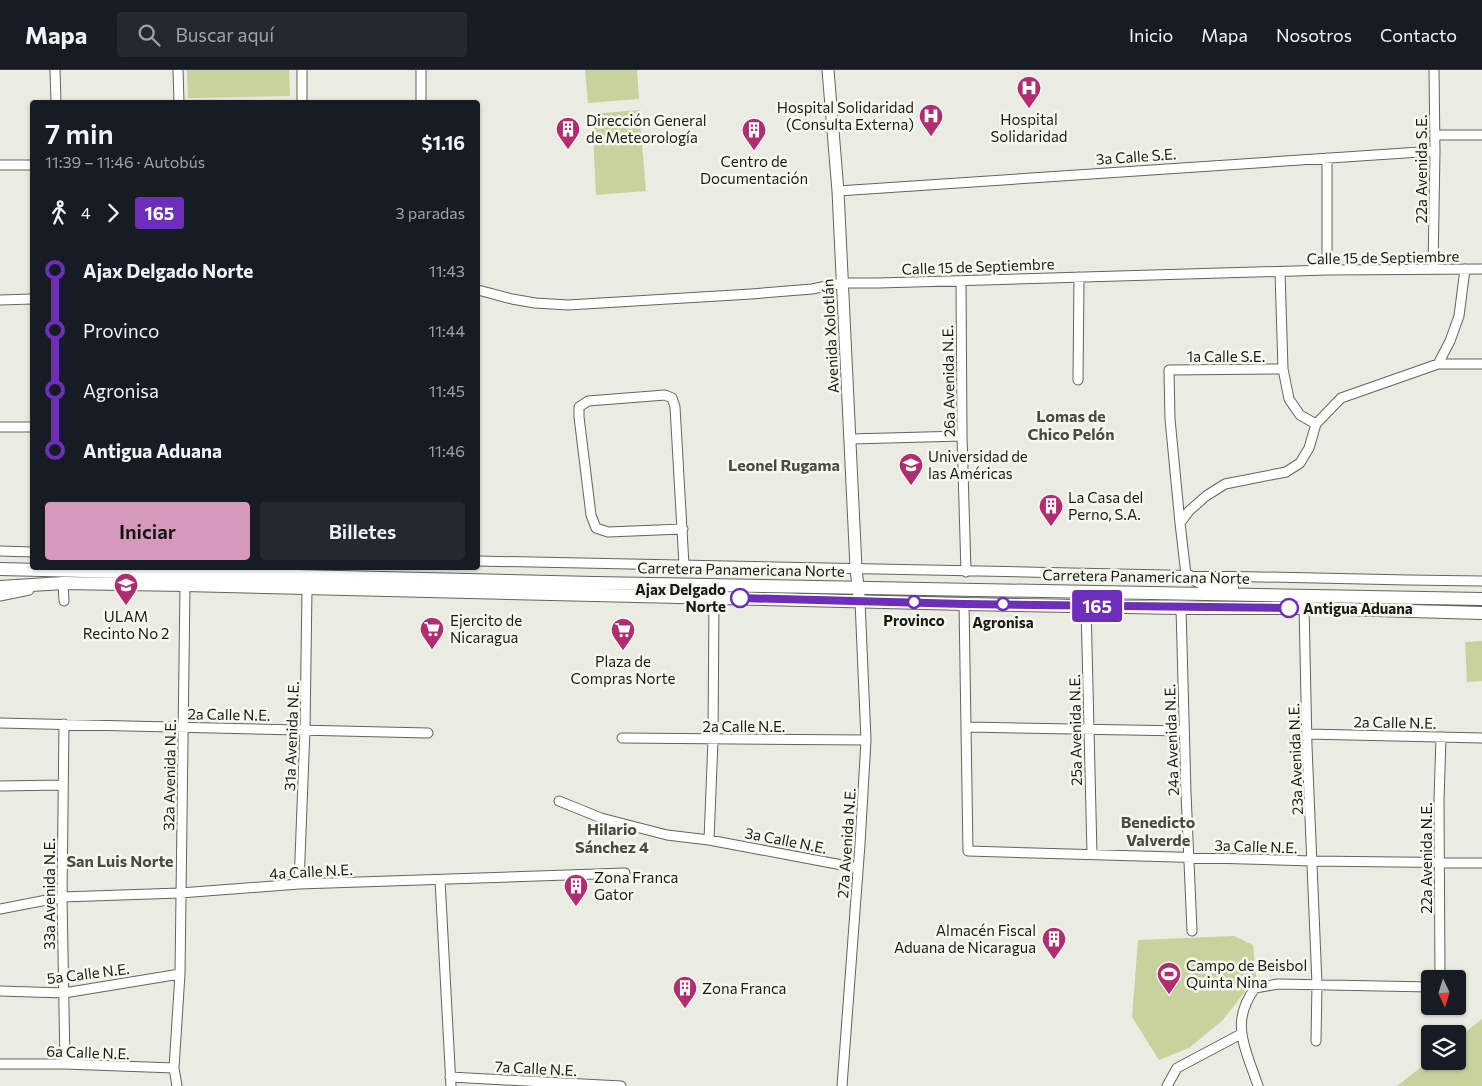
<!DOCTYPE html>
<html lang="es">
<meta charset="utf-8">
<style>
:root{--surface:#171b24;--page:#242831;--text:#f1f3f6;--muted:#9ea1a6;--line:#363941;--accent:#d599bb}
body{margin:0;font-family:Commissioner,sans-serif;background:var(--page);color:var(--text);height:100vh;display:flex;flex-direction:column;font-size:19px;white-space:nowrap}
*{box-sizing:border-box;margin:0}
p{font-size:16px;color:var(--muted)}
.icon{flex:none;width:28px;height:28px;fill:none;stroke:currentColor;stroke-width:2;stroke-linecap:round;stroke-linejoin:round}
.map{position:relative;flex:1;overflow:hidden}
.details{position:absolute;left:30px;top:30px;width:450px;height:470px;display:flex;flex-direction:column;background:var(--surface);border-radius:5px;box-shadow:0 1px 4px #0004}
.details>*{flex:none}
.badge{padding:0 10px;border-radius:4px;font-size:18px;line-height:32px}
.needle{width:32px;rotate:176deg}
.fabs{position:absolute;left:1421px;top:900px;display:grid;gap:10px}
.fabs a{display:grid;place-items:center;width:45px;height:45px;border-radius:5px;background:var(--surface);box-shadow:0 1px 4px #0004;font-size:25px}
.map>.badge{position:absolute;translate:-50% -50%;box-shadow:0 0 0 2px #fff}
.legs{display:flex;align-items:center;gap:8px;height:55px;padding:0 15px;font-size:16px}
.legs p{margin-inline-start:auto}
.head{display:flex;align-items:center;justify-content:space-between;height:85px;padding:0 15px}
h1{font-size:28px;font-weight:600;line-height:38px}
.button{display:flex;gap:10px;margin-top:auto;padding:10px 15px}
.button a{flex:1;height:58px;border-radius:5px;background:var(--accent);color:#111;font-size:20px;font-weight:600;line-height:58px;text-align:center}
.button a+a{background:var(--page);color:var(--text)}
ul{padding:0 15px;list-style:none}
li{display:flex;align-items:center;gap:18px;height:60px;font-size:19px}
li i{display:grid;place-items:center;width:8px;height:100%;margin:0 6px;background:currentColor}
li i::after{content:'';width:12px;height:12px;margin:-6px;border:4px solid;border-radius:50%;background:var(--surface)}
li p{margin-inline-start:auto}
li:first-child i{background:linear-gradient(#0000 50%,currentColor 0)}
li:last-child i{background:linear-gradient(currentColor 50%,#0000 0)}
header{display:flex;align-items:center;gap:30px;box-sizing:border-box;height:70px;padding:0 25px;background:var(--surface);border-bottom:1px solid var(--line)}
header strong{font-size:24px}
nav{display:flex;gap:28px;margin-inline-start:auto;font-size:18px}
.search{width:350px;height:45px;background:var(--page);display:flex;align-items:center;gap:12px;box-sizing:border-box;padding:0 18px;border-radius:5px;color:var(--muted);font-size:19px}
.map>svg:first-child{display:block}
.green{fill:#c8d29d}
.lines{fill:none;stroke-linecap:round;stroke-linejoin:round}
.minor-casing{stroke:#63655c;stroke-width:11}
.major-casing{stroke:#63655c;stroke-width:13}
.highway-casing{stroke:#63655c;stroke-width:14}
.minor{stroke:#fff;stroke-width:9}
.major{stroke:#fff;stroke-width:11}
.highway{stroke:#fff;stroke-width:12}
.line-1-casing{stroke:#fff;stroke-width:11}
.line-1{stroke:#6d2fba;stroke-width:8}
.stop-1-dot{fill:#fff;stroke:#6d2fba;stroke-width:2.5}
.labels{text-anchor:middle;dominant-baseline:central;stroke-width:5;stroke-linejoin:round;paint-order:stroke}
.poi-label{font-size:15px;fill:#1a1a17;stroke:#f7f9ef;text-anchor:start}
.street-label{font-size:15px;fill:#1a1a17;stroke:#f7f9ef}
.stop-label{font-size:15px;font-weight:bold;fill:#1a1a17;stroke:#f7f9ef}
.neighbourhood-label{font-size:16px;font-weight:bold;fill:#494b42;stroke:#f7f9ef}
</style>
<header>
<strong>Mapa</strong>
<div class="search"><svg class="icon" aria-label="search" viewBox="0 0 24 24"><circle cx="10" cy="10" r="6"/><path d="M15 15l6 6"/></svg>Buscar aquí</div>
<nav><a>Inicio</a><a>Mapa</a><a>Nosotros</a><a>Contacto</a></nav>
</header>
<div class="map">
<svg width="1482" height="1016" viewBox="0 0 1482 1016">
<rect width="100%" height="100%" fill="#eaece2"/>
<path class="green" d="M 187,0 L 289,0 L 290,26 L 188,28 Z
M 585,0 L 637,0 L 639,29 L 588,33 Z
M 639,40 L 646,121 L 596,125 L 592,44 Z
M 1482,571 L 1482,611 L 1467,612 L 1465,572 Z
M 1234,866 L 1253,875 L 1256,907 L 1223,950 L 1189,978 L 1159,990 L 1132,947 L 1138,870 Z
M 1482,949 L 1482,1016 L 1397,1016 L 1430,990 L 1430,991 L 1458,991 L 1458,968 Z"/>
<g class="lines">
<defs>
<path id="minor" d="M 55,0 L 56,32
M 178,0 L 179,32
M 302,0 L 302,32
M 421,0 L 421,32
M 1435,65 L 1482,65
M 1327,88 L 1327,200
M 0,95 L 32,95
M 838,121 L 1435,81
M 1433,199 L 1435,81 L 1434,0
M 1280,202 L 1283,299 L 1289,329 L 1300,345 L 1316,354
M 961,211 L 962,366 L 966,502
M 478,220 L 512,229 L 535,233 L 568,235 L 751,224 L 812,219 L 842,213 L 879,213 L 1327,200 L 1482,199
M 0,230 L 32,229
M 1438,294 L 1450,271 L 1459,246 L 1465,199
M 1078,310 L 1079,207
M 0,357 L 32,357
M 851,369 L 962,366
M 1180,453 L 1170,349 L 1169,300 L 1283,299
M 683,459 L 608,462 L 596,458 L 591,445 L 579,347 L 579,337 L 588,331 L 665,325 L 672,328 L 675,337 L 684,495
M 0,481 L 32,482
M 478,491 C 788,496 1098,504 1408,510 L 1482,511
M 1186,505 L 1180,453 L 1189,441 L 1206,426 L 1225,414 L 1286,402 L 1300,393 L 1309,378 L 1316,354 L 1341,328 L 1438,294 L 1482,294
M 59,514 L 63,513 L 64,531
M 0,526 L 29,520
M 964,534 L 968,781 L 1312,791 L 1482,793
M 1086,535 L 1092,784
M 1304,535 L 1307,676 L 1317,914 L 1316,971
M 1181,538 L 1186,723 L 1192,861
M 0,653 L 428,663
M 64,654 L 62,827 L 65,994
M 967,657 L 1184,661
M 1307,664 L 1482,668
M 622,668 L 866,670
M 0,716 L 63,715
M 559,731 L 601,748 L 667,765 L 709,770 L 858,798
M 709,770 L 713,670 L 714,528
M 440,810 L 451,1016
M 299,814 L 305,659 L 307,519
M 0,839 L 62,827 L 180,823 L 299,814 L 625,803
M 1440,909 L 1439,730 L 1441,667
M 0,921 L 64,923 L 180,904
M 0,994 L 65,994 L 174,998
M 450,1007 L 621,1016
M 177,1016 L 174,998 L 180,904 L 185,515
M 842,1016 L 860,774 L 866,670 L 860,531
M 1167,1016 L 1177,998 L 1241,964
M 1258,1016 C 1246,979 1229,953 1255,918 L 1278,914 L 1430,917"/>
<path id="major" d="M 828,0 L 838,121 L 856,498 L 859,527"/>
<path id="highway" d="M 0,499 L 594,513 L 1482,529
M 1186,505 L 1200,512 L 1232,517
M 0,517 L 63,513 L 185,515 L 964,534 L 1181,538 L 1304,538 L 1482,543"/>
</defs>
<use href="#minor" class="minor-casing"/>
<use href="#major" class="major-casing"/>
<use href="#highway" class="highway-casing"/>
<use href="#minor" class="minor"/>
<use href="#major" class="major"/>
<use href="#highway" class="highway"/>
</g>
<g class="lines">
<defs>
<path id="line-1" d="M 740,528 L 964,534 L 1289,538"/>
</defs>
<use href="#line-1" class="line-1-casing"/>
<use href="#line-1" class="line-1"/>
</g>
<defs>
<symbol id="hospital-pin" viewBox="-11 -11 22 30"><path d="M0 17L-7.5 6A9.5 9.5 0 1 1 7.5 6Z" fill="#b22c72" stroke="#f7f9ef"/><path d="M-5-5h3v3.5h4V-5h3V5h-3V1.5h-4V5h-3Z" fill="#fff"/></symbol>
<symbol id="building-pin" viewBox="-11 -11 22 30"><path d="M0 17L-7.5 6A9.5 9.5 0 1 1 7.5 6Z" fill="#b22c72" stroke="#f7f9ef"/><path d="M-4-6H4V6H1V3H-1V6H-4ZM-2.5-4.3h1.7v1.8h-1.7ZM.8-4.3h1.7v1.8H.8ZM-2.5-1h1.7V.8h-1.7ZM.8-1h1.7V.8H.8Z" fill="#fff"/></symbol>
<symbol id="university-pin" viewBox="-11 -11 22 30"><path d="M0 17L-7.5 6A9.5 9.5 0 1 1 7.5 6Z" fill="#b22c72" stroke="#f7f9ef"/><path d="M0-5L7-2L0 1L-7-2ZM-4 1L0 2.5L4 1V4Q0 6-4 4Z" fill="#fff"/></symbol>
<symbol id="supermarket-pin" viewBox="-11 -11 22 30"><path d="M0 17L-7.5 6A9.5 9.5 0 1 1 7.5 6Z" fill="#b22c72" stroke="#f7f9ef"/><path d="M-6-5.5h2.5l.6 2H6L4.5 2H-2.5L-4.4-4H-6ZM-1.5 3.2a1.3 1.3 0 1 0 .1 0ZM3 3.2a1.3 1.3 0 1 0 .1 0Z" fill="#fff"/></symbol>
<symbol id="stadium-pin" viewBox="-11 -11 22 30"><path d="M0 17L-7.5 6A9.5 9.5 0 1 1 7.5 6Z" fill="#b22c72" stroke="#f7f9ef"/><path d="M0-5a6.5 5 0 1 0 0 10a6.5 5 0 1 0 0-10ZM-3.5-1.8h7v3.6h-7Z" fill="#fff"/></symbol>
</defs>
<g fill-rule="evenodd">
<use href="#hospital-pin" x="1015" y="4" width="28" height="38"/>
<use href="#hospital-pin" x="917" y="32" width="28" height="38"/>
<use href="#building-pin" x="554" y="45" width="28" height="38"/>
<use href="#building-pin" x="740" y="46" width="28" height="38"/>
<use href="#university-pin" x="897" y="381" width="28" height="38"/>
<use href="#building-pin" x="1037" y="422" width="28" height="38"/>
<use href="#university-pin" x="112" y="501" width="28" height="38"/>
<use href="#supermarket-pin" x="418" y="545" width="28" height="38"/>
<use href="#supermarket-pin" x="609" y="546" width="28" height="38"/>
<use href="#building-pin" x="562" y="802" width="28" height="38"/>
<use href="#building-pin" x="1040" y="855" width="28" height="38"/>
<use href="#stadium-pin" x="1155" y="890" width="28" height="38"/>
<use href="#building-pin" x="671" y="904" width="28" height="38"/>
</g>
<g class="stop-1-dot">
<circle cx="740" cy="528" r="9"/>
<circle cx="914" cy="532" r="6"/>
<circle cx="1003" cy="534" r="6"/>
<circle cx="1289" cy="538" r="9"/>
</g>
<g class="labels">
<g class="poi-label">
<text x="914" y="37" text-anchor="end">Hospital Solidaridad<tspan x="914" dy="17">(Consulta Externa)</tspan></text>
<text x="1029" y="49" text-anchor="middle">Hospital<tspan x="1029" dy="17">Solidaridad</tspan></text>
<text x="586" y="50">Dirección General<tspan x="586" dy="17">de Meteorología</tspan></text>
<text x="754" y="91" text-anchor="middle">Centro de<tspan x="754" dy="17">Documentación</tspan></text>
<text x="928" y="386">Universidad de<tspan x="928" dy="17">las Américas</tspan></text>
<text x="1068" y="427">La Casa del<tspan x="1068" dy="17">Perno, S.A.</tspan></text>
<text x="126" y="546" text-anchor="middle">ULAM<tspan x="126" dy="17">Recinto No 2</tspan></text>
<text x="450" y="550">Ejercito de<tspan x="450" dy="17">Nicaragua</tspan></text>
<text x="623" y="591" text-anchor="middle">Plaza de<tspan x="623" dy="17">Compras Norte</tspan></text>
<text x="594" y="807">Zona Franca<tspan x="594" dy="17">Gator</tspan></text>
<text x="1036" y="860" text-anchor="end">Almacén Fiscal<tspan x="1036" dy="17">Aduana de Nicaragua</tspan></text>
<text x="1186" y="895">Campo de Beisbol<tspan x="1186" dy="17">Quinta Nina</tspan></text>
<text x="702" y="918">Zona Franca</text>
</g>
<g class="street-label">
<text transform="translate(1136 86) rotate(-4)">3a Calle S.E.</text>
<text transform="translate(1421 99) rotate(-90)">22a Avenida S.E.</text>
<text transform="translate(1383 187) rotate(-1)">Calle 15 de Septiembre</text>
<text transform="translate(978 196) rotate(-2)">Calle 15 de Septiembre</text>
<text transform="translate(830 266) rotate(-93)">Avenida Xolotlán</text>
<text x="1226" y="286">1a Calle S.E.</text>
<text transform="translate(948 311) rotate(-91)">26a Avenida N.E.</text>
<text transform="translate(741 499) rotate(1)">Carretera Panamericana Norte</text>
<text transform="translate(1146 506) rotate(1)">Carretera Panamericana Norte</text>
<text transform="translate(229 644) rotate(1)">2a Calle N.E.</text>
<text transform="translate(1395 652) rotate(1)">2a Calle N.E.</text>
<text x="744" y="656">2a Calle N.E.</text>
<text transform="translate(1075 660) rotate(-91)">25a Avenida N.E.</text>
<text transform="translate(291 666) rotate(-88)">31a Avenida N.E.</text>
<text transform="translate(1171 670) rotate(-92)">24a Avenida N.E.</text>
<text transform="translate(1295 689) rotate(-92)">23a Avenida N.E.</text>
<text transform="translate(169 705) rotate(-89)">32a Avenida N.E.</text>
<text transform="translate(786 770) rotate(11)">3a Calle N.E.</text>
<text transform="translate(846 773) rotate(-86)">27a Avenida N.E.</text>
<text transform="translate(1256 776) rotate(2)">3a Calle N.E.</text>
<text transform="translate(1426 788) rotate(-90)">22a Avenida N.E.</text>
<text transform="translate(311 801) rotate(-3)">4a Calle N.E.</text>
<text transform="translate(49 824) rotate(-90)">33a Avenida N.E.</text>
<text transform="translate(88 903) rotate(-7)">5a Calle N.E.</text>
<text transform="translate(88 982) rotate(2)">6a Calle N.E.</text>
<text transform="translate(536 998) rotate(3)">7a Calle N.E.</text>
</g>
<g class="stop-label">
<text x="726" y="519" text-anchor="end">Ajax Delgado<tspan x="726" dy="17">Norte</tspan></text>
<text x="1303" y="538" text-anchor="start">Antigua Aduana</text>
<text x="914" y="550">Provinco</text>
<text x="1003" y="552">Agronisa</text>
</g>
<g class="neighbourhood-label">
<text x="1071" y="345">Lomas de<tspan x="1071" dy="18">Chico Pelón</tspan></text>
<text x="784" y="394">Leonel Rugama</text>
<text x="1158" y="751">Benedicto<tspan x="1158" dy="18">Valverde</tspan></text>
<text x="612" y="758">Hilario<tspan x="612" dy="18">Sánchez 4</tspan></text>
<text x="120" y="790">San Luis Norte</text>
</g>
</g>
</svg>
<div class="fabs">
<a><svg class="needle" viewBox="-14 -14 28 28"><path d="M0-13l5 13h-10z" fill="#e53935"/><path d="M0 13l5-13h-10z" fill="#9ea1a6"/></svg></a>
<a><svg class="icon" aria-label="layers" viewBox="0 0 24 24"><path d="M12 4l9 5-9 5-9-5zM3 14l9 5 9-5"/></svg></a>
</div>
<b class="badge" style="left:1097px;top:536px;background:#6d2fba;color:#fff">165</b>
<section class="details">
<div class="head"><div><h1>7 min</h1><p>11:39 – 11:46 · Autobús</p></div><b>$1.16</b></div>
<div class="legs"><svg class="icon" aria-label="walk" viewBox="0 0 24 24"><circle cx="13" cy="4" r="2"/><path d="M13 8l-2 6 4 7M11 14l-3 7M7 12l3-4h3l4 4"/></svg>4<svg class="icon" aria-label="forward" viewBox="0 0 24 24"><path d="M9 5l7 7-7 7"/></svg><b class="badge" style="background:#6d2fba;color:#fff">165</b><p>3 paradas</p></div>
<ul>
<li><i style="color:#6d2fba"></i><b>Ajax Delgado Norte</b><p>11:43</p></li>
<li><i style="color:#6d2fba"></i><span>Provinco</span><p>11:44</p></li>
<li><i style="color:#6d2fba"></i><span>Agronisa</span><p>11:45</p></li>
<li><i style="color:#6d2fba"></i><b>Antigua Aduana</b><p>11:46</p></li>
</ul>
<div class="button"><a>Iniciar</a><a>Billetes</a></div>
</section>
</div>
